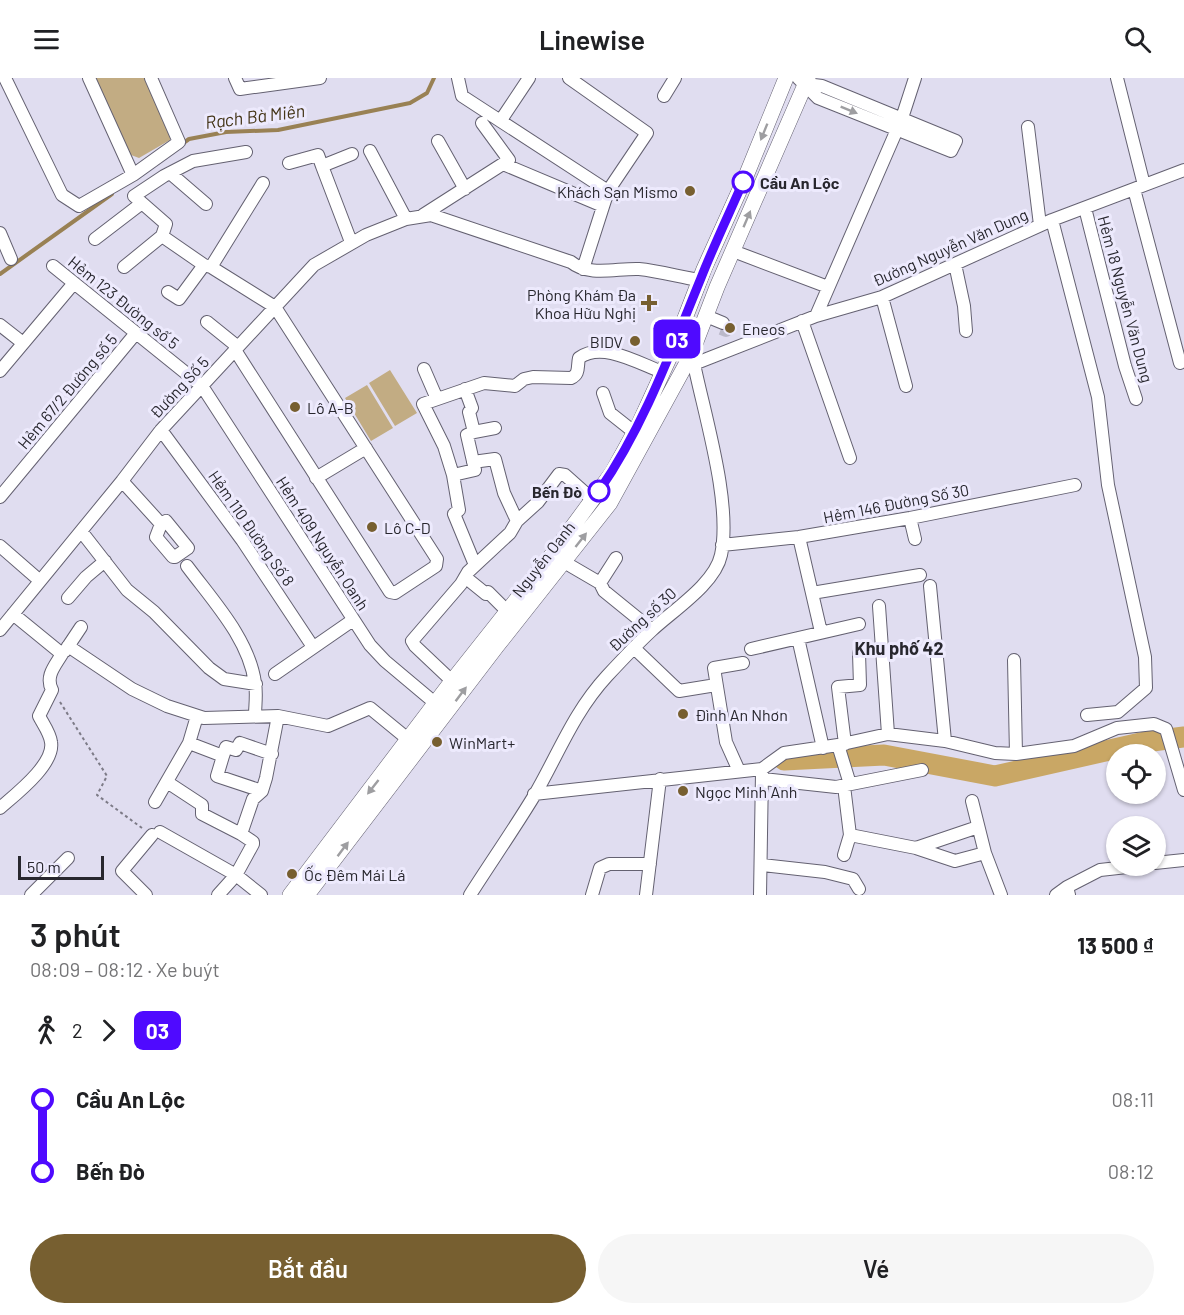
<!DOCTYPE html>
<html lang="vi">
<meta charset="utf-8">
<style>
:root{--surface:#fff;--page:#f6f6f6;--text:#202124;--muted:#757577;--accent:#775f30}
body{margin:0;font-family:Barlow,sans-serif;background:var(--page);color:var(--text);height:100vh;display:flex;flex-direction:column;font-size:22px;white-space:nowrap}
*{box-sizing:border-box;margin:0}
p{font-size:20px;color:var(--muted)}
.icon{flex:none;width:33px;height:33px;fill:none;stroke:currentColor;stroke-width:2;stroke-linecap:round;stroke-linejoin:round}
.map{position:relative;height:817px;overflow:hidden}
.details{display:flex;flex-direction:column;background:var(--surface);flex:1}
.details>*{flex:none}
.badge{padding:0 12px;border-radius:9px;font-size:21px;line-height:39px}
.controls{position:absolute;left:1106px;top:666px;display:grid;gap:12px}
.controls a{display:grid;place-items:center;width:60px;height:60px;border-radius:50%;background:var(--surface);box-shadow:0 2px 4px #0004;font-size:30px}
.scale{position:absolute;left:18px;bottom:15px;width:86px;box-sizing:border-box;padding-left:6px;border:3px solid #28272e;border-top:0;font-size:16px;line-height:21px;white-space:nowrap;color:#28272e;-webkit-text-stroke:4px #edeafd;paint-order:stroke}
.map>.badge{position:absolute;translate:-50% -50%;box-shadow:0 0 0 3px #fff}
.legs{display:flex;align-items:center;gap:9px;height:66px;padding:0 30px;font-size:20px}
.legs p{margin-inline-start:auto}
.head{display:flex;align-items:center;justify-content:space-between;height:102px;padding:0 30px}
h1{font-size:33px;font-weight:600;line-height:45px}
.cta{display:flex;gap:12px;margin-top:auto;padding:12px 30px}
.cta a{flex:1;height:69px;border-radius:36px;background:var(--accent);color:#fff;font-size:24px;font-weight:600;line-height:69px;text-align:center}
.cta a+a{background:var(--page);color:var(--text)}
ul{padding:0 30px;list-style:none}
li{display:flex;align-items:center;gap:21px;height:72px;font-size:22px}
li i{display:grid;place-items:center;width:9px;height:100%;margin:0 8px;background:currentColor}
li i::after{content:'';width:15px;height:15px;margin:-8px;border:4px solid;border-radius:50%;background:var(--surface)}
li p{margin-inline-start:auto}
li:first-child i{background:linear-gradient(#0000 50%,currentColor 0)}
li:last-child i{background:linear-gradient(currentColor 50%,#0000 0)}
header{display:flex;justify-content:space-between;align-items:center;height:78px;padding:0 30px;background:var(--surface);font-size:27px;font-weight:600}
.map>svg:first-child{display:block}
.green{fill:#c2ac83}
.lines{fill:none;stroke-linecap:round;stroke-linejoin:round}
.stream{stroke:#998154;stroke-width:4}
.river{stroke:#c9a765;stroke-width:21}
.minor-tunnel{stroke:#bbb9c9;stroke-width:12;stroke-dasharray:12 6;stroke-linecap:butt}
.minor-casing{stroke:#646171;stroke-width:14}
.major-casing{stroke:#646171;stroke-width:16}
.path{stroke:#7d7b87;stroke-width:2;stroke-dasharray:3 3;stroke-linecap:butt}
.minor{stroke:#fff;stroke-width:12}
.major{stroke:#fff;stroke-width:15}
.oneway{fill:#9e9ea1}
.line-1-casing{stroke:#fff;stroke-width:14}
.line-1{stroke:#4f0aff;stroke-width:9}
.stop-1-dot{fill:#fff;stroke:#4f0aff;stroke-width:3}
.poi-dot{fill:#775f30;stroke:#edeafd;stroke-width:2}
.labels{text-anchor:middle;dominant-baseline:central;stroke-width:6;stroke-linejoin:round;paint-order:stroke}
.stop-label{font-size:16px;font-weight:bold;fill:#28272e;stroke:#edeafd;text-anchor:start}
.poi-label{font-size:16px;fill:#28272e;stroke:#edeafd;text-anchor:start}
.street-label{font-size:16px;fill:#28272e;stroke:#edeafd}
.water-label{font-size:18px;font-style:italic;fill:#443518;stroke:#edeafd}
.neighbourhood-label{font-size:18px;font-weight:bold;fill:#28272e;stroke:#edeafd}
</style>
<header><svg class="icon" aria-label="menu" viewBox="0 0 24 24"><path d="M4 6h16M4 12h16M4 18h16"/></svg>Linewise<svg class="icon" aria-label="search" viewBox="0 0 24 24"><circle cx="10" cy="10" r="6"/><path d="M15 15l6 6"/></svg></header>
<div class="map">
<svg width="1184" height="817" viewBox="0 0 1184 817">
<rect width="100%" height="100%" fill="#e0ddf0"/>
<path class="green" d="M 93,0 L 146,0 L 171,57 L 170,62 L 139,80 L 131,77 Z
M 390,292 L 417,335 L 395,348 L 369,305 Z
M 367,307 L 393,350 L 371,363 L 345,320 Z"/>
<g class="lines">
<path class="stream" d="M 182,66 L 189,61 L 226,54 L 278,52 L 410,25 L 427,15 L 434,0
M 0,196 L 112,116"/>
<path class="river" d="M 784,682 L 884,677 L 995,698 L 1145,664 L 1184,659"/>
<path class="minor-tunnel" d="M 721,251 L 726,253 L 729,247 L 723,245"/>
<defs>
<path id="minor" d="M 5,0 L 62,117 L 79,128 L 133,97 L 179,64 L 151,0
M 89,0 L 133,97
M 235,0 L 240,11 L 320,0
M 458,0 L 462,18 L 608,113 L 583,191
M 569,0 L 647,55 L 608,113
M 798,0 L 818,20 L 951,73 L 956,63 L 822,8 L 806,6
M 1117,0 L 1144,107
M 664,18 L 675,0
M 501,42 L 529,0
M 1028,49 L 1040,147
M 438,63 L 465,111
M 370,73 L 406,141
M 289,85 L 318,77 L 322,88 L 352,76
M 503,86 L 603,128
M 322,88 L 351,164
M 170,95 L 206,126
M 1134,111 L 1180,285
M 1085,130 L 1125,288 L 1136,321
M 423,137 L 509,82 L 482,45
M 1052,142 L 1098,319 L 1108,407 L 1145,579 L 1146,610 L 1118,634 L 1087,637
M 0,155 L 11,181
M 95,161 L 142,125
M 733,173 L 828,209
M 955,186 L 964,228 L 966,253
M 53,188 L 202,308 L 370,567 L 385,583 L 435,625
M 124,189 L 162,158
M 211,189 L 263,105
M 168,214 L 179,221 L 204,187
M 882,219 L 906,308
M 706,238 L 723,245
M 816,238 L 902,40 L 915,0
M 802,243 L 850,380
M 207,244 L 238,269
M 0,247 L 23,265
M 235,272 L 390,514 L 395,515 L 436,488 L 437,481 L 275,229 L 211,189 L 204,187 L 162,158 L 166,146 L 134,118 L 164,98 L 193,83 L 246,74
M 694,286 L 816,238 L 882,219 L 1052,142 L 1184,92
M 424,291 L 437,321
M 0,293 L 74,205
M 603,315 L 610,335 L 634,354
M 161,352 L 242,462 L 313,569
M 474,354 L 495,350
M 473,384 L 495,381 L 504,415 L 517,443
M 453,397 L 475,392 L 467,357 L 474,354 L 469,334 L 472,330 L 465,311
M 316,400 L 366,370
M 122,403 L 161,446
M 0,419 L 136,255
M 910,440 L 915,461
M 166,443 L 188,470 L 175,479 L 173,479 L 156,459 L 161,446 Z
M 81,453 L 127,512 L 154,534 L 209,590 L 224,601 L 256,606
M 799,459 L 821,554
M 722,467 L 799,459 L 910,440 L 1075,407
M 0,468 L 39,502
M 564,484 L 600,505 L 616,480
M 475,487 L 454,436 L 459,432 L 453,397 L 444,368 L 423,326 L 484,305 L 515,308 L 524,301 L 533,299 L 571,300 C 580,296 577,289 579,280 C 602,263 638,285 662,294
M 187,488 C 213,523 249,561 255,605 C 257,616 255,628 255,638
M 465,499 L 486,516 L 488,514 L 507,533
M 600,505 L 604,513 L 652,552
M 930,508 L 945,663
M 812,515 L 920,497
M 68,520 L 86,499 L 105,483
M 879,528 L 888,656
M 0,552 L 122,403 L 161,352 L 314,187 L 366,157 L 406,141 L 431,137 L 571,184 C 589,199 617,190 639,191 C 659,193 680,199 699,202
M 798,560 L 823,670
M 68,568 L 132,611 L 167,628 L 204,640 L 278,638 L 328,648 L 370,630 L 409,662
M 634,570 L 679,613 L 716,607
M 751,571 L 859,546
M 65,573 L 81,549
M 1014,582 L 1016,676
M 275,596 L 353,542
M 452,603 L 415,568 L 412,563 L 461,506 L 468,494 L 510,455 L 517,443 L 538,424 L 559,396 L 565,397 L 593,422
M 189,665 L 223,678 L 217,698 L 262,713
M 845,666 L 838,609 L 860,607 L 859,575
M 838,667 L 850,706
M 223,678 L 226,669 L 236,672 L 240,665 L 272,676
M 739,693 L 726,664 L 714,590 L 743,585
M 763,701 L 836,709 L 922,692
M 167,704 L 202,727 L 202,736 L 241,756
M 534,716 L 762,691 L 784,675 L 838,667 L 888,656 L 945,663 L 995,675 L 1016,676 L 1074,668 L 1117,650 L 1154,646 L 1166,651 L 1184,712
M 972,723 L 985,775 L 1001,817
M 155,724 L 189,665 L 197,638
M 0,730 C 16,716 55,686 51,664 C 50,655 43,646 39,638 L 52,612 C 45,598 55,588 62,576 L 13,536
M 160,754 L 236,797 L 261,817
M 850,757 L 916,770 L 978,749
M 916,770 L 955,783 L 985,775
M 844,777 L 850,757 L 844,708
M 1155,785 L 1184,782
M 762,787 L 825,794 L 853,801 L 859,811
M 31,817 L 68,780
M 146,817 L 122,793 L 152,757
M 218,817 L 236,797 L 253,766 L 253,764 L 241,756 L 253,721 L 262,713 L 266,700 L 278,638
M 470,817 C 491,784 514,751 534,718 C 558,677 573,635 607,598 C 621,583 636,567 651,553 C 672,533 715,506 721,477 C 732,426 705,339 694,286 L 690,279 L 673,272
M 592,817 L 600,790 L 609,786 L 650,786
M 646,817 L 660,701
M 760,817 L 762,695
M 1056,817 L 1067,809
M 1069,817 L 1067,809 L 1100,792 L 1136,788"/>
<path id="major" d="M 290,817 L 452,603 L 551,478 L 612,395 L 639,346 L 672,274 L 704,191 L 746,98 L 786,0
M 307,817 L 497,568 L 610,425 L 690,279 L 717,209 L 808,0"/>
</defs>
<use href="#minor" class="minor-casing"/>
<use href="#major" class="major-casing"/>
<path class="path" d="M 60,624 L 107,698 L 97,717 L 142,750"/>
<use href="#minor" class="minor"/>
<use href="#major" class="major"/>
</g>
<defs><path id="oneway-solid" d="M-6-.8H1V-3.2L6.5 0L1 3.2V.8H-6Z" transform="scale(1.5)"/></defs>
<g class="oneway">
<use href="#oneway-solid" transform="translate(849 32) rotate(22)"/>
<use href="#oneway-solid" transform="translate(764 54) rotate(112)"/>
<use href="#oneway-solid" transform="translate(747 141) rotate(-67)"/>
<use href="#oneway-solid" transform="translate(581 462) rotate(-52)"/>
<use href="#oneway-solid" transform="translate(461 616) rotate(-53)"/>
<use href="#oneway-solid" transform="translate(373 709) rotate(128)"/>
<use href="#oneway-solid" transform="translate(343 771) rotate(-53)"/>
</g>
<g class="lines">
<defs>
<path id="line-1" d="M 599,413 C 644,348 671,273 701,200 C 714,167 729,136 743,104"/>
</defs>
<use href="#line-1" class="line-1-casing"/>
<use href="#line-1" class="line-1"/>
</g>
<g class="stop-1-dot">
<circle cx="743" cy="104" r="10"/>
<circle cx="599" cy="413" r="10"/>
</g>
<g class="poi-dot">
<circle cx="690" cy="113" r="6"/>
<path d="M646 216h6v6h6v6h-6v6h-6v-6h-6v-6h6z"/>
<circle cx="730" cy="250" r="6"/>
<circle cx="635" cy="263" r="6"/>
<circle cx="295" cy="329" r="6"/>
<circle cx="372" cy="449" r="6"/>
<circle cx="683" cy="636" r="6"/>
<circle cx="437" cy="664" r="6"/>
<circle cx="683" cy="713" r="6"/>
<circle cx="292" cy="796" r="6"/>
</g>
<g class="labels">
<g class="stop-label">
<text x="760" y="104">Cầu An Lộc</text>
<text x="582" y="413" text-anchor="end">Bến Đò</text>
</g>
<g class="poi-label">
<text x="678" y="113" text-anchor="end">Khách Sạn Mismo</text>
<text x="636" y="216" text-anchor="end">Phòng Khám Đa<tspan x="636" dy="18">Khoa Hữu Nghị</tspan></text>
<text x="742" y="250">Eneos</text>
<text x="623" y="263" text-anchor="end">BIDV</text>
<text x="307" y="329">Lô A-B</text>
<text x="384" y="449">Lô C-D</text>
<text x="695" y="636">Đình An Nhơn</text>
<text x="449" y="664">WinMart+</text>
<text x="695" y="713">Ngọc Minh Anh</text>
<text x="304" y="796">Ốc Đêm Mái Lá</text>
</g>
<g class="street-label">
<text transform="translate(950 169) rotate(-24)">Đường Nguyễn Văn Dung</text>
<text transform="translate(1126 221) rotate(75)">Hẻm 18 Nguyễn Văn Dung</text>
<text transform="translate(124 224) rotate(39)">Hẻm 123 Đường số 5</text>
<text transform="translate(179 309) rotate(-47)">Đường Số 5</text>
<text transform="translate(67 313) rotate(-50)">Hẻm 67/2 Đường số 5</text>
<text transform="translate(896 425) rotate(-11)">Hẻm 146 Đường Số 30</text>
<text transform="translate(252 450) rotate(55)">Hẻm 110 Đường Số 8</text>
<text transform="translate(323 465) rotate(57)">Hẻm 409 Nguyễn Oanh</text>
<text transform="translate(543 481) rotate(-52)">Nguyễn Oanh</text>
<text transform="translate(642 541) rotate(-43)">Đường số 30</text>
</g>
<g class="water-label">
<text transform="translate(255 38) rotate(-7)">Rạch Bà Miên</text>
</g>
<g class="neighbourhood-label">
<text x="899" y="570">Khu phố 42</text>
</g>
</g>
</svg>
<div class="controls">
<a><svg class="icon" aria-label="locate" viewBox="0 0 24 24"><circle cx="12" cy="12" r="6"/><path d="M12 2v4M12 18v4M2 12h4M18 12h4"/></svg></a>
<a><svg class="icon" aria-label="layers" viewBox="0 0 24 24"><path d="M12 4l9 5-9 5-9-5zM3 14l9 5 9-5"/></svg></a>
</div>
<div class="scale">50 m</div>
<b class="badge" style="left:677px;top:261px;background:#4f0aff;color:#fff">03</b>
</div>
<section class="details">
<div class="head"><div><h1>3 phút</h1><p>08:09 – 08:12 · Xe buýt</p></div><b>13 500 ₫</b></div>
<div class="legs"><svg class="icon" aria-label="walk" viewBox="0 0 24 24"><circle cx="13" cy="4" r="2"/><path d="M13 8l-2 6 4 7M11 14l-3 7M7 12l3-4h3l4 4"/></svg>2<svg class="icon" aria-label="forward" viewBox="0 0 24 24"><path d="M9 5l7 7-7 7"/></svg><b class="badge" style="background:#4f0aff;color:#fff">03</b></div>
<ul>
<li><i style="color:#4f0aff"></i><b>Cầu An Lộc</b><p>08:11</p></li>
<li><i style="color:#4f0aff"></i><b>Bến Đò</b><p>08:12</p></li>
</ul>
<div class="cta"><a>Bắt đầu</a><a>Vé</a></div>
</section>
